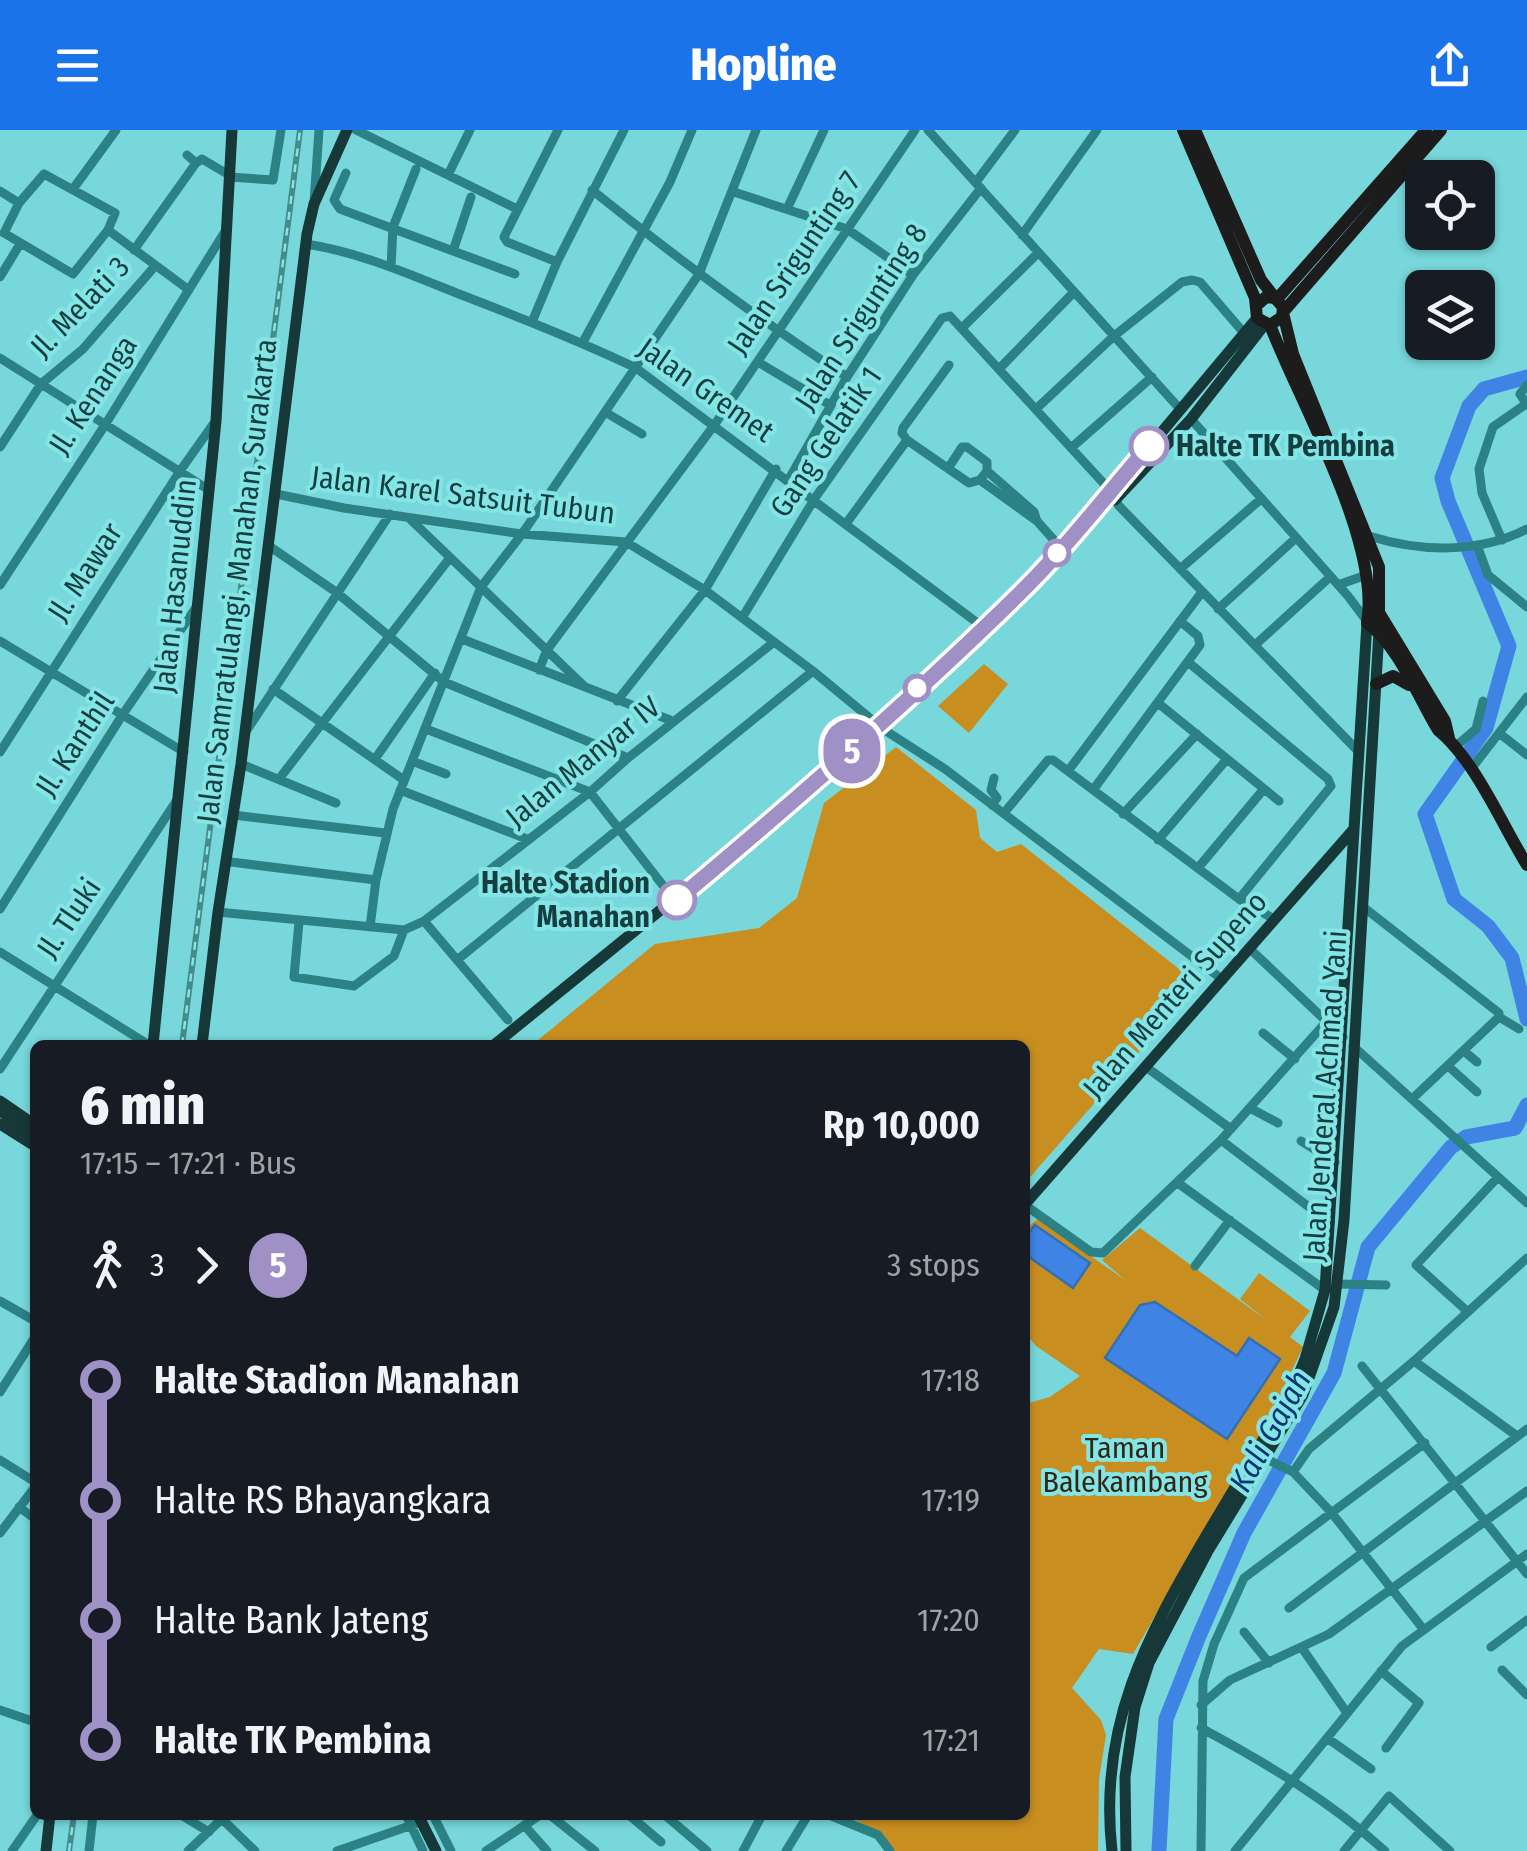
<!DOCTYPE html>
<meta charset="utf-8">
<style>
:root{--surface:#171b24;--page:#242831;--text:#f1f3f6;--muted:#9ea1a6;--accent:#1a73e8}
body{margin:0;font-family:"Fira Sans Condensed",sans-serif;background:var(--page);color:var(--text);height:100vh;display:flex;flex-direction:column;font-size:38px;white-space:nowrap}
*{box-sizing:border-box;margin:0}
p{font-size:32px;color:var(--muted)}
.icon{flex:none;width:55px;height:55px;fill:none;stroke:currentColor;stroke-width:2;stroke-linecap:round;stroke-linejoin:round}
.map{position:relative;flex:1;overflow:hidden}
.panel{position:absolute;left:30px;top:910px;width:1000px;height:780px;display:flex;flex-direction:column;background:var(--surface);border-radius:15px;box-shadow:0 2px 8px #0004}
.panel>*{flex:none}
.badge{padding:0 20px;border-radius:32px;font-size:35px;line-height:65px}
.buttons{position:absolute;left:1405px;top:30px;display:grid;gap:20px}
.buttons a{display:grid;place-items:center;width:90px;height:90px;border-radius:15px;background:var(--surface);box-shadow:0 2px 8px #0004;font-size:50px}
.map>.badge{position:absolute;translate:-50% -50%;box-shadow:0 0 0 5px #fff}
.legs{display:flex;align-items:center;gap:15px;height:110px;padding:0 50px;font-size:32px}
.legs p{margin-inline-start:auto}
.overview{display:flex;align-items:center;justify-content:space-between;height:170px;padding:0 50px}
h1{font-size:55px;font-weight:800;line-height:75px}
ul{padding:0 50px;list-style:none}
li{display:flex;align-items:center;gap:35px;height:120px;font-size:38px}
li i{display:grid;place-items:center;width:15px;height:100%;margin:0 12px;background:currentColor}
li i::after{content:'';width:25px;height:25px;margin:-12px;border:8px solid;border-radius:50%;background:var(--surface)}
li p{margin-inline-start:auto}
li:first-child i{background:linear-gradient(#0000 50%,currentColor 0)}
li:last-child i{background:linear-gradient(currentColor 50%,#0000 0)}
header{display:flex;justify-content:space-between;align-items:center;height:130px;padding:0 50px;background:var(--accent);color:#fff;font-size:45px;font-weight:800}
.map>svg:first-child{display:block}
.green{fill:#c88e20}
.water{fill:#3f84e5;stroke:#326fb3;stroke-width:2.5}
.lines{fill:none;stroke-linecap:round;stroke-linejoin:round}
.river{stroke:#3f84e5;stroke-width:15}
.minor{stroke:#2b8183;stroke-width:9}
.major{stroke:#173838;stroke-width:11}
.highway{stroke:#1c1c1c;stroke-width:12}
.rail-casing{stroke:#458a8c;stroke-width:6}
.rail{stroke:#84e5e7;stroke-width:2.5;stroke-dasharray:8;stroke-linecap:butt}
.line-1-casing{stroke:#fff;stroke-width:22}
.line-1{stroke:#9f91c5;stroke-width:15}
.stop-1-dot{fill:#fff;stroke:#9f91c5;stroke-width:5}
.labels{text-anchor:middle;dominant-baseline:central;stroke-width:8;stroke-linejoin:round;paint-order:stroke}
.street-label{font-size:30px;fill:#143e3f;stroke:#84e5e7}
.stop-label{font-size:30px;font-weight:bold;fill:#143e3f;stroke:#84e5e7;text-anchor:start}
.park-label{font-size:30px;fill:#342612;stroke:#84e5e7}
.water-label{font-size:32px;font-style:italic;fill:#053572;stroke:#84e5e7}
</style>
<header><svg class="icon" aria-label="menu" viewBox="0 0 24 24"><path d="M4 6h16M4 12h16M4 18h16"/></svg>Hopline<svg class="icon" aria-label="share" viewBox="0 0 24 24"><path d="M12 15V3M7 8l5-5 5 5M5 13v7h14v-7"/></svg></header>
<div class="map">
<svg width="1527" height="1721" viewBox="0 0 1527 1721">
<rect width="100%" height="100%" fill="#77d7da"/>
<path class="green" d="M 984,534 L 1008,554 L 969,603 L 938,576 Z
M 896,617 L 976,680 L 980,708 L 997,722 L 1021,714 L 1198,854 L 1025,1053 L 1025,915 L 532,915 L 655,814 L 759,798 L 797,768 L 824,673 Z
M 1038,1089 L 1125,1150 L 1102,1130 L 1140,1098 L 1269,1192 L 1240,1169 L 1259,1143 L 1310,1181 L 1290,1207 L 1303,1217 L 1266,1295 L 1133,1524 L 1099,1519 L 1072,1558 L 1101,1590 L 1106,1605 L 1099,1649 L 1098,1721 L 891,1721 L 884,1705 L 846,1685 L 1025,1685 L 1025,1274 L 1050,1267 L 1080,1246 L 1036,1216 L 1025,1203 L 1025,1099 Z"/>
<path class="water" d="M 1035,1095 L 1090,1133 L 1073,1158 L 1025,1124 L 1025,1108 Z
M 1155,1172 L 1237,1226 L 1249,1208 L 1280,1229 L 1227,1309 L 1105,1228 L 1140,1175 Z"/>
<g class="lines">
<path class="river" d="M 1527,247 L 1484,259 L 1469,276 L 1442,348 L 1448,371 L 1509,516 L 1486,598 L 1425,684 L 1454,769 L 1488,796 L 1512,828 L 1527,889
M 1159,1721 L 1166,1589 L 1199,1506 L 1244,1403 L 1334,1243 L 1368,1117 L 1451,1017 L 1466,1007 L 1515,998 L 1527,975"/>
<path class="minor" d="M 356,0 L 517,79
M 928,0 L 1180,279
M 196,33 L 202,29 L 229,45
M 346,43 L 334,70 L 340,79 L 515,144
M 44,44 L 115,83 L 108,100 L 73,144 L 4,103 L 19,73 Z
M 448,45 L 470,0
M 229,47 L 273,50 L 281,0
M 976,52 L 1015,0
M 73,59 L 116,0
M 592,60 C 674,126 758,189 847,247
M 0,61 L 19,73
M 734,62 L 847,99 L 913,145
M 314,72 L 319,0
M 787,79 L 824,0
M 108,100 L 189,160
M 1022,105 L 1097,0
M 306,114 C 359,122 409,144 459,164 C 519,187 578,210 636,238 L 983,497
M 134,120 L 196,33 L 187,25
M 453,121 L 471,67
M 557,132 L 507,112 L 504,107 L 558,0
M 391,137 L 393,97 L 416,39
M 0,147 L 20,114
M 532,192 L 557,132 L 624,0
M 963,197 L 1038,123
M 583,212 L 670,52 L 692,0
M 0,228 L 209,360
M 758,232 L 830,275
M 1000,238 L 1074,162
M 1527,255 L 1520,264 L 1527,275
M 1036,279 L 1114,206 L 1182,152 L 1192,150 L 1200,152 L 1244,203
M 605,282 L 642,304
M 1191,289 L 1348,466 L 1366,490
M 907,310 L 902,303 L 903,298 L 949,235
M 0,317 L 41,254 L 83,219 L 155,136
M 1071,318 L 1152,247
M 949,337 L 962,317 L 967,317 L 987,332 L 987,341 L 1034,382 L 1037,391
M 789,349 L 847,247 L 913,145 L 981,58
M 980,350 L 1037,391 L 1061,418
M 276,364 L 344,378 L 522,404 L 626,412 L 705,460 L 813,541 L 883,599 L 945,639 L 1223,850
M 410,389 L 481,457
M 848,391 L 907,310 L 969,353 L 980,350 L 987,341
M 1369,406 C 1420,422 1478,424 1527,399
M 1502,410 L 1482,363 L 1479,339 L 1493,297 L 1526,274
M 1477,415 L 1488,445 L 1527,477
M 272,418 L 336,462 L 444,552 L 628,628
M 1180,439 L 1261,369
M 0,455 L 105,295 L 224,103
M 1338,455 L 1366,445
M 482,458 L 585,557
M 1218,479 L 1296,408
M 742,488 L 815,368 L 942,188 L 950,186 L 1107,357 L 1119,376 L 1358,621
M 462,509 L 670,590
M 0,511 L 184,622
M 1255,515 L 1330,447
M 1188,532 L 1328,649 L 1331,656 L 1239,769
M 539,540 L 547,520 L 715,294 L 915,0
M 273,559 L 404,650
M 617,571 L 705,460 L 776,339
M 1158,573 L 1279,671
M 426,599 L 590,662 L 672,767
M 245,603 L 390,384
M 1499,603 L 1527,625
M 1455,617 L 1476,599 L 1483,571
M 0,622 L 180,341 L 214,293
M 375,629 L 435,543
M 412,631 L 446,644
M 241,634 L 336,673
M 1471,639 L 1527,567
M 1068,641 L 1202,462
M 279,649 L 449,429
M 400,660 L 527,709
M 1093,660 L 1200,515 L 1198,506 L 1180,491
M 992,675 L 997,668 L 991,660 L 994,648
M 1004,683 L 1048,630 L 1053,630 L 1239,769 L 1274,789
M 1123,684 L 1197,604
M 233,685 L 385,703
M 1158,710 L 1227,629
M 231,732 L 376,750
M 1198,738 L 1263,660
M 1362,776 L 1499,883 L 1499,887 L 1412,969
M 0,779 L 123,584 L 195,479
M 218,782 L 404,800 L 424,791 L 590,662 L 628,628 L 774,512
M 424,791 L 508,890
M 299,792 L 294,847 L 354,856 L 394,826 L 404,800
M 370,797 L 376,750 L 393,679 L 481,457 L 522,404 L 699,144 L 756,0
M 1250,819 L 1343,907
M 0,822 L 149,915
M 457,830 L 813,541
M 1499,887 L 1519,899
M 1263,903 L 1295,929
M 1353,916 L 1527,1073
M 1464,921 L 1477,932
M 1448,936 L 1477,962
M 1146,937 L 1231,999
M 0,939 L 177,670
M 1250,978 L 1278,993
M 1221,1010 L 1330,1093
M 1301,1011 L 1335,1032
M 1178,1053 L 1325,1160
M 1025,1075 L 1091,1122 L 1103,1123 L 1221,1010 L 1327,891
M 1195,1136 L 1230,1090
M 1337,1154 L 1386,1155
M 0,1171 L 35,1191
M 1468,1182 L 1416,1135 L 1498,1047
M 1414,1231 L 1517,1306
M 1362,1236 L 1527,1444
M 0,1262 L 35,1207
M 1262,1327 L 1293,1342 L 1331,1382 L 1424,1500
M 0,1330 L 35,1352
M 1293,1342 L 1309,1319 L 1414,1231 L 1527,1128
M 19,1377 L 35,1389
M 0,1403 L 35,1357
M 1289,1478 L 1527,1299
M 1244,1502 L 1269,1533
M 1491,1517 L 1527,1490
M 1302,1518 L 1347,1583
M 1502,1540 L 1527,1565
M 1381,1541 L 1419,1573 L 1386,1618
M 1201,1575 L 1230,1550 L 1329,1504 L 1527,1361
M 0,1580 L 35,1592
M 1201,1598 C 1266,1633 1330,1671 1385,1721
M 1327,1608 L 1371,1639
M 181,1685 L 209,1702
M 406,1685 L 423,1721
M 433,1685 L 451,1721
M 550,1685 L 595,1721
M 629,1685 L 661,1712
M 665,1685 L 707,1721
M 829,1685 L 878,1705 L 890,1721
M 222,1689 L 255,1721
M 524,1695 L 547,1721
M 12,1721 L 37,1685
M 89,1721 L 93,1685
M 188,1721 L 226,1685
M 337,1721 L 421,1692
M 486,1721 L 540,1685
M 743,1721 L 762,1685
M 786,1721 L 808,1685
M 1201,1721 L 1203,1551 L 1214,1514 L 1244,1448 L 1425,1313
M 1235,1721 L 1402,1516 L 1527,1424
M 1344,1721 L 1389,1666 L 1450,1721"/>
<path class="major" d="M 1105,370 L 1115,370 L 1191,289 L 1265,194
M 153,915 L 216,291 L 232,0
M 202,915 L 218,782 L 241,634 L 307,104 L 314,74 L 347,0
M 494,915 L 800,667 L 1019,464 L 1105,370 L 1257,188
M 0,971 L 35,995
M 0,981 L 35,1004
M 0,994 L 35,1016
M 1025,1074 L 1354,699
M 418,1685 L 436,1721
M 46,1721 L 50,1685
M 1112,1721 C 1098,1595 1146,1508 1207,1404 C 1236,1356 1265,1307 1293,1259 L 1305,1229 L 1325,1160 L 1367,493
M 1126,1721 L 1125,1647 L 1135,1577 L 1149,1533 L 1208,1421 L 1303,1265 L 1334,1177 L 1344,1090 L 1379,501"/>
<path class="highway" d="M 1183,0 L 1255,168 L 1257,188 L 1270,195 L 1282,187 L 1283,177 L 1275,168 L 1266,167 L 1256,176
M 1195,0 L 1261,150 L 1275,168
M 1277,169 L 1426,0
M 1284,181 L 1441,0
M 1283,183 L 1293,224 L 1379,437 L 1379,501
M 1270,195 C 1300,273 1381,412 1367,493 C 1398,515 1418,567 1438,600 C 1475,630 1501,693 1527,735
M 1380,484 L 1445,591 L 1449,608
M 1376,554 L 1393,546 L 1409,555"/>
<defs>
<path id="rail" d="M 182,915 L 300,0
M 69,1721 L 74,1685"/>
</defs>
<use href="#rail" class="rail-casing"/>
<use href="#rail" class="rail"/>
</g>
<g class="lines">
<defs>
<path id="line-1" d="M 677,770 C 794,672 909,572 1018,465 C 1066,418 1106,366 1149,316"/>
</defs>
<use href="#line-1" class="line-1-casing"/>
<use href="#line-1" class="line-1"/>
</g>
<g class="stop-1-dot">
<circle cx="1149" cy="316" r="18"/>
<circle cx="1057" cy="423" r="12"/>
<circle cx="917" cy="558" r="12"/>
<circle cx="677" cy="770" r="18"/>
</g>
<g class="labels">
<g class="street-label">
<text transform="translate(794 133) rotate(-56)">Jalan Srigunting 7</text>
<text transform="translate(80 177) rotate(-46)">Jl. Melati 3</text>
<text transform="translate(861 187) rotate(-57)">Jalan Srigunting 8</text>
<text transform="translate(706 260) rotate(35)">Jalan Gremet</text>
<text transform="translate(93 265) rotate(-57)">Jl. Kenanga</text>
<text transform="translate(826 312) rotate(-56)">Gang Gelatik 1</text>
<text transform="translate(463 365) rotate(7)">Jalan Karel Satsuit Tubun</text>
<text transform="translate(85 442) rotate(-57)">Jl. Mawar</text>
<text transform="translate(237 451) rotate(-83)">Jalan Samratulangi, Manahan, Surakarta</text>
<text transform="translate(175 456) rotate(-84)">Jalan Hasanuddin</text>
<text transform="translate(75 614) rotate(-57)">Jl. Kanthil</text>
<text transform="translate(583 632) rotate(-39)">Jalan Manyar IV</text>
<text transform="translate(69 788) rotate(-56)">Jl. Tluki</text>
<text transform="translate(1175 865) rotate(-49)">Jalan Menteri Supeno</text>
<text transform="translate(1325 966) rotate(-86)">Jalan Jenderal Achmad Yani</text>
</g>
<g class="stop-label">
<text x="1176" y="316">Halte TK Pembina</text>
<text x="650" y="753" text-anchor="end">Halte Stadion<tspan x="650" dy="34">Manahan</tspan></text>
</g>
<g class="park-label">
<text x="1125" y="1318">Taman<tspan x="1125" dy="34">Balekambang</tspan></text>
</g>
<g class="water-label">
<text transform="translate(1270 1301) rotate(-61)">Kali Gajah</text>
</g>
</g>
</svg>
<div class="buttons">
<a><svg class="icon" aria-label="locate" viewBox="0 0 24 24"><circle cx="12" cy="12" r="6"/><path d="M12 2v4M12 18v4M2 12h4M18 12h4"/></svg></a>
<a><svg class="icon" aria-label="layers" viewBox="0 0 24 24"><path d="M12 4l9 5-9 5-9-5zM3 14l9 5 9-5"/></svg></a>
</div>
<b class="badge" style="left:852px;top:621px;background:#9f91c5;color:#fff">5</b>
<section class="panel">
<div class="overview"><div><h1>6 min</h1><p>17:15 – 17:21 · Bus</p></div><b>Rp 10,000</b></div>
<div class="legs"><svg class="icon" aria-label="walk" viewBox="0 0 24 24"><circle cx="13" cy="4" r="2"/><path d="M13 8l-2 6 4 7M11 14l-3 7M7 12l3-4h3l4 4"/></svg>3<svg class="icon" aria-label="forward" viewBox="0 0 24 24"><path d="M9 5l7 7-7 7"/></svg><b class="badge" style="background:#9f91c5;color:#fff">5</b><p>3 stops</p></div>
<ul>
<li><i style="color:#9f91c5"></i><b>Halte Stadion Manahan</b><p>17:18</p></li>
<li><i style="color:#9f91c5"></i><span>Halte RS Bhayangkara</span><p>17:19</p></li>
<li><i style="color:#9f91c5"></i><span>Halte Bank Jateng</span><p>17:20</p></li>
<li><i style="color:#9f91c5"></i><b>Halte TK Pembina</b><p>17:21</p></li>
</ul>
</section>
</div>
